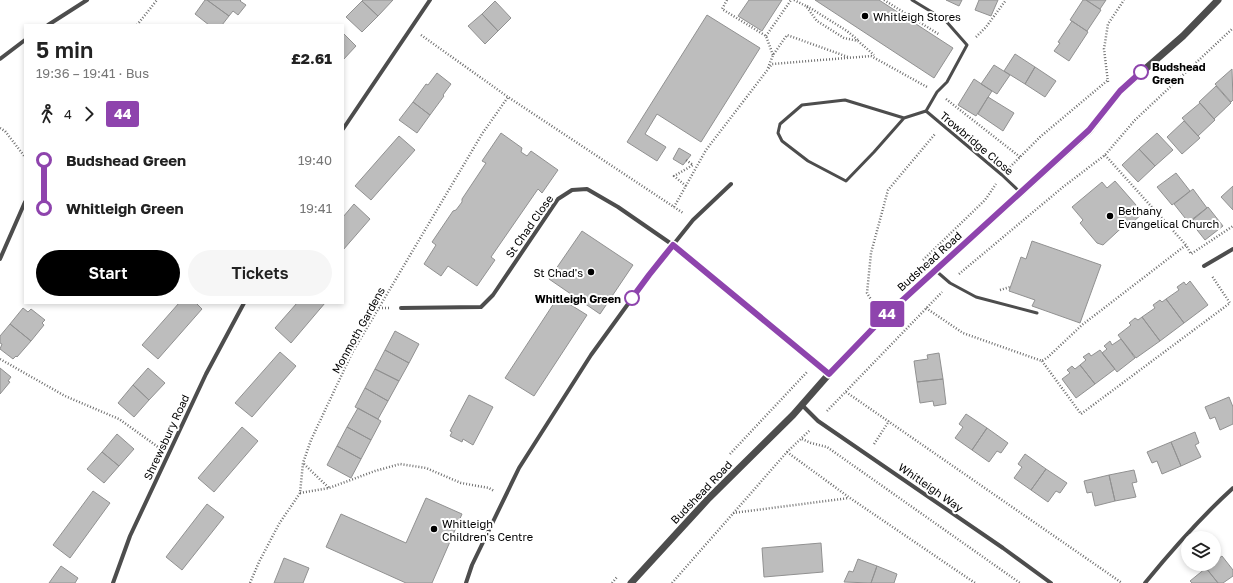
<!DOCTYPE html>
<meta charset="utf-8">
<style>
:root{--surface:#fff;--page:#f6f6f6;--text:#222;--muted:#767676;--accent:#000}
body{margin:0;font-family:"Golos Text",sans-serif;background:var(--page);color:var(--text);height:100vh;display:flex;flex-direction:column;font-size:15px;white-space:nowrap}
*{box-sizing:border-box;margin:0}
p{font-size:13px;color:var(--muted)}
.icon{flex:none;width:22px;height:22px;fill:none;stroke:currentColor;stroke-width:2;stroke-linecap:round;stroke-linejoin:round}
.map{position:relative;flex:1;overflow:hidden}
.side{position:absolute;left:24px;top:24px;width:320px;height:280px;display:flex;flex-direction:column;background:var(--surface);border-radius:0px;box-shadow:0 2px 6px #0003}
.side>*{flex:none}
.badge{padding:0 8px;border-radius:3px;font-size:14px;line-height:26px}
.fabs{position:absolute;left:1181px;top:531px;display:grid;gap:8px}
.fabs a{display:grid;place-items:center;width:40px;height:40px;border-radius:50%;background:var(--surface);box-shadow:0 2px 6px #0003;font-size:20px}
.map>.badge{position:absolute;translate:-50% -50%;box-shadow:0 0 0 2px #fff}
.legs{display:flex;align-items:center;gap:6px;height:44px;padding:0 12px;font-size:13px}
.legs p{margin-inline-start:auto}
.head{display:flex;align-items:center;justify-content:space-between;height:68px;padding:0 12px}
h1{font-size:22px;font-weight:600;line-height:30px}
.cta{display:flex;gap:8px;margin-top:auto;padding:8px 12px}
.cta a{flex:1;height:46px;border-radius:24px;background:var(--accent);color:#fff;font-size:16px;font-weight:600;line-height:46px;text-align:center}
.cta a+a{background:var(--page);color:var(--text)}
ul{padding:0 12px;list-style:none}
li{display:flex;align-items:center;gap:14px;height:48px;font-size:15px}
li i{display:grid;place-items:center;width:6px;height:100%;margin:0 5px;background:currentColor}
li i::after{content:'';width:10px;height:10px;margin:-5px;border:3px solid;border-radius:50%;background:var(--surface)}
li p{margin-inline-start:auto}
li:first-child i{background:linear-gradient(#0000 50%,currentColor 0)}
li:last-child i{background:linear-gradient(currentColor 50%,#0000 0)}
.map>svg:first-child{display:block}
.building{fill:#bdbdbd;stroke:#919191}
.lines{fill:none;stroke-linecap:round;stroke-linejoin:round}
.path{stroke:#6f6f6f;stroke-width:2.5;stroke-dasharray:1 2;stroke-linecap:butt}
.service{stroke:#4d4d4d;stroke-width:3}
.minor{stroke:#4d4d4d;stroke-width:4}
.tertiary{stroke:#4d4d4d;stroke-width:7}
.line-1-casing{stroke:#fff;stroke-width:9}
.line-1{stroke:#8e44ad;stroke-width:6}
.poi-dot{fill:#000;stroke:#fff;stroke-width:1.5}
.stop-1-dot{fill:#fff;stroke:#8e44ad;stroke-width:2}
.labels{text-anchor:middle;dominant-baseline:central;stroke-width:4;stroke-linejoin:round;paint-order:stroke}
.poi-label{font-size:11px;fill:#000;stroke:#fff;text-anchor:start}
.stop-label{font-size:11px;font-weight:bold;fill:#000;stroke:#fff;text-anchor:start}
.street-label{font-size:11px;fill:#000;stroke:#fff}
</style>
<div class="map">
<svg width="1233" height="583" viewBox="0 0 1233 583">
<rect width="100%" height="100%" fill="#fff"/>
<path class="building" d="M 205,0 L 207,0 L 229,16 L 222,25 L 209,25 L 195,14 Z
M 207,0 L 241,0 L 240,1 L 246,5 L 238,15 L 233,11 L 229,16 Z
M 363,0 L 393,0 L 378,16 L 362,1 Z
M 749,0 L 782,0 L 762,31 L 738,16 Z
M 815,0 L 879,0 L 953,48 L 934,78 Z
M 946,0 L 962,0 L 959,6 Z
M 979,0 L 998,0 L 991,16 L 975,10 Z
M 1083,0 L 1086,0 L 1101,10 L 1087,31 L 1070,20 Z
M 1086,0 L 1106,0 L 1100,9 Z
M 362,1 L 378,16 L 362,32 L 346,17 Z
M 495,1 L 511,18 L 498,31 L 482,14 Z
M 482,14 L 498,31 L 485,44 L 468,26 Z
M 707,15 L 760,48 L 701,142 L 657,114 L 645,134 L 666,147 L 657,161 L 627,142 Z
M 1072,21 L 1088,32 L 1069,61 L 1054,51 L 1060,43 L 1058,42 Z
M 343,33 L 356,46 L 343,60 Z
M 1015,54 L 1035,67 L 1025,84 L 1004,71 Z
M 994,65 L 1010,75 L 997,94 L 981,84 Z
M 1035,67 L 1056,81 L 1045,97 L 1025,84 Z
M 1232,69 L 1233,100 L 1231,102 L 1215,84 Z
M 437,73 L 451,84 L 443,95 L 444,96 L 430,115 L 413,102 L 426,84 L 428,85 Z
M 974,79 L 992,91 L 976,116 L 958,105 Z
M 1216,86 L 1231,103 L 1214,119 L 1199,102 Z
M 988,97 L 1014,113 L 1003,131 L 978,114 Z
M 413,102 L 430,115 L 417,133 L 399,120 Z
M 1200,103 L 1215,120 L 1198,136 L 1182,118 Z
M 1184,121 L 1200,138 L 1182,154 L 1167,137 Z
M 501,133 L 522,148 L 521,152 L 527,156 L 531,151 L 558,170 L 542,193 L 538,189 L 491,257 L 495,260 L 477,286 L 448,266 L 441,276 L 424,264 L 436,245 L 432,242 L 453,211 L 456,210 L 462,202 L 462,199 L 486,163 L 482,161 Z
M 1157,133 L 1173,150 L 1155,166 L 1139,149 Z
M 399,136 L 415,150 L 371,200 L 355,186 Z
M 679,148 L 691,155 L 683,165 L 673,159 Z
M 1139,149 L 1155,166 L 1138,182 L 1122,165 Z
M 1176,173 L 1190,191 L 1172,205 L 1157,187 Z
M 1115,181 L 1143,213 L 1133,222 L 1130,220 L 1103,245 L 1097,243 L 1080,223 L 1083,220 L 1072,207 L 1102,182 L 1107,188 Z
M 1233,186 L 1233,210 L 1221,197 Z
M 1193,189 L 1207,208 L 1189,223 L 1174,204 Z
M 354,204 L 370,219 L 343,250 L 343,217 Z
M 1208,207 L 1223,226 L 1205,240 L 1190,221 Z
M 582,231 L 633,265 L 600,314 L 549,279 Z
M 1032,241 L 1101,265 L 1080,323 L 1032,306 L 1035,300 L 1009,291 L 1021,257 L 1026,259 Z
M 1190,281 L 1208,305 L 1184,323 L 1166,299 L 1179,290 L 1177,287 L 1184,282 L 1186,285 Z
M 558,297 L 587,315 L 534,396 L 505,378 Z
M 1166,299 L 1184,323 L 1160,341 L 1142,317 L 1155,308 L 1153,305 L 1160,300 L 1162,302 Z
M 179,303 L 196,303 L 202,309 L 158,359 L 142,345 Z
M 297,303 L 325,303 L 291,343 L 275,328 Z
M 23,308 L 28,312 L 31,309 L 45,320 L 42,323 L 44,325 L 31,341 L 10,324 Z
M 1142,317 L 1160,341 L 1136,358 L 1118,335 L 1131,325 L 1129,323 L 1135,318 L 1138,320 Z
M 10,324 L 31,341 L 17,357 L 16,356 L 13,359 L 0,349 L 2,344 L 0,343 L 0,336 Z
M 395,331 L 419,344 L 409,363 L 385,350 Z
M 1121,339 L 1135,358 L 1117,372 L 1102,353 L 1107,349 L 1104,346 L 1110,341 L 1112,345 Z
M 385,350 L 409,363 L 399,381 L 375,369 Z
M 1100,350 L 1115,369 L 1095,384 L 1080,365 L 1086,360 L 1083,357 L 1089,353 L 1091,356 Z
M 280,352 L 296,366 L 252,417 L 235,403 Z
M 939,353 L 943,379 L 917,382 L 914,361 L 928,359 L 927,355 Z
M 1080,365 L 1095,384 L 1076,398 L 1062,379 L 1070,373 L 1067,370 L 1072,366 L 1075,369 Z
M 0,368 L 11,377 L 8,381 L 10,382 L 0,394 Z
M 148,368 L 165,383 L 149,400 L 133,385 Z
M 375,369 L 399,381 L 388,401 L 365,388 Z
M 943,379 L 946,404 L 934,406 L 933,401 L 920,403 L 917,382 Z
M 133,385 L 149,400 L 134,417 L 118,403 Z
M 365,388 L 388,401 L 378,419 L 355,407 Z
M 469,395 L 493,407 L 473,445 L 463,439 L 462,442 L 450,436 L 452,432 L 450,431 Z
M 1229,397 L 1233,407 L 1233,424 L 1220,430 L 1215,417 L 1210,419 L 1205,407 Z
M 358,408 L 381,421 L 371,440 L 347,427 Z
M 966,414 L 987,428 L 972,450 L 955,438 L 963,427 L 959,424 Z
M 242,427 L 258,441 L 214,492 L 198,478 Z
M 347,427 L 371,440 L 361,459 L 337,446 Z
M 987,428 L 1008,443 L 1001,453 L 997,451 L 989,462 L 972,450 Z
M 1195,432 L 1199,443 L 1195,445 L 1201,457 L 1181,466 L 1171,442 Z
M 117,434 L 134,449 L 119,466 L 102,452 Z
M 1171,442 L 1181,466 L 1162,474 L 1157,461 L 1152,463 L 1147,452 Z
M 337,446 L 361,459 L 351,478 L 327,465 Z
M 102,452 L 119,466 L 104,483 L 87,469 Z
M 1025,454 L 1046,469 L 1031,490 L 1014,478 L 1022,467 L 1018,464 Z
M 1046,469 L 1067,483 L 1060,493 L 1056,491 L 1048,502 L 1031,490 Z
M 1134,470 L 1137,482 L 1132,483 L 1136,497 L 1115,501 L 1109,475 Z
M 1109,475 L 1115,501 L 1095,506 L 1092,492 L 1087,493 L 1084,481 Z
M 93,491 L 110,503 L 70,558 L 53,545 Z
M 426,498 L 462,514 L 432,583 L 406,583 L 326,547 L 341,514 L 406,543 Z
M 207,504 L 224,517 L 182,570 L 166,557 Z
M 821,543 L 823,572 L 764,577 L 762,548 Z
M 1222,556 L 1233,570 L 1233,576 L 1223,583 L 1218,583 L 1206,568 L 1212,564 L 1214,564 L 1214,562 Z
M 284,558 L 309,568 L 303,583 L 274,583 Z
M 858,559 L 877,566 L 871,583 L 844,582 L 849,571 L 853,572 Z
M 61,566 L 78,578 L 75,583 L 49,583 Z
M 877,566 L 897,574 L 894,583 L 871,583 Z
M 1206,568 L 1218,583 L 1192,583 L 1190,581 Z"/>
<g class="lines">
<path class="path" d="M 727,0 L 722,9 L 766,36 L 773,55
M 794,0 L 806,6 L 817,21 L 844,38 L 858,41 L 874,55
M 884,0 L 940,35
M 807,6 L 847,31 L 858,40
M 137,25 L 157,0
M 421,35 L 508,97 L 683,213
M 766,36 L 791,0
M 976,37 L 986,27 L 1006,0
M 768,68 L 773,55 L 787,35 L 848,57
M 1108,82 L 1104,49 L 1108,24 L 1124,0
M 946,99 L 1020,157
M 0,128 L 5,131 L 25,157
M 1105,155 L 1186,245 L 1191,254 L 1233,226
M 1010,167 L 1040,137 L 1108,80
M 686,186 L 674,176 L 693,165 L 686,160
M 674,207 L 706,150 L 772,64 L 871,56 L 927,87
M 923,260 L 985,200 L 996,184
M 959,274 L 1063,187 L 1105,155 L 1135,120 L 1233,28
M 1000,290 L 1010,287
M 875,306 L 867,293 L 871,253 L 888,190 L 935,134
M 379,308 L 389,308
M 926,308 L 963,333 L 1042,361 L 1048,357 L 1082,325 L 1186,245
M 0,359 L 65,396 L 119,419 L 158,447
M 1042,361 L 1081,414 L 1230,303 L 1212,276
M 846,392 L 1122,583
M 827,411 L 942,292
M 802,439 L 811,443 L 827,447 L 1020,583
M 874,444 L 889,421
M 787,452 L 850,498 L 975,583
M 730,454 L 807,372
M 304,464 L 329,488
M 300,493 L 329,488 L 375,471 L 400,464 L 426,468 L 461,483 L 489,488 L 494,491
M 733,513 L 849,498
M 250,583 L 259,562 L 279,524 L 300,493 L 303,463 L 311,440 L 352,353 L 482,134 L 508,97
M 612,583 L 617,577
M 672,583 L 787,452 L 810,430"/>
<path class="service" d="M 912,0 L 945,20 L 967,45 L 947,82 L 937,92 L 926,111
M 926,111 L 1002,175 L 1020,192
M 904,118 L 845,100 L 802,105 L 780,124 L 778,133 L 782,141 L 808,161 L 846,181 L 874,152 L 904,118 L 926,111
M 935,270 L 950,283 L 976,297 L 1037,313"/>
<path class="minor" d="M 48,25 L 87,0
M 0,59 L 25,40
M 343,129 L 430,0
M 0,259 L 25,202
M 1204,266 L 1233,249
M 401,308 L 481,307 L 493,295 L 558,199 L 572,190 L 587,189 L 618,207 L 673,245 L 829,374
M 802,405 L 818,421 L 1003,548 L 1051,583
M 113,583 L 130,536 L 206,374 L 244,303
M 466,583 L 472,565 L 519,468 L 591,355 L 649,275 L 693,220 L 731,184
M 1145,583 C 1172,550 1201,517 1233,488"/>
<path class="tertiary" d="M 631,583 L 709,498 L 793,415 L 829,374 L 883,318 L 1089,131 L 1120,91 L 1183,36 L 1218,0"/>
</g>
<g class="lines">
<defs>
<path id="line-1" d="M 632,298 L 649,275 L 673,245 L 829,374 L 883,318 L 1089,130 L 1120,91 L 1141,72"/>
</defs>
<use href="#line-1" class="line-1-casing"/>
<use href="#line-1" class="line-1"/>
</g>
<g class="poi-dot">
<circle cx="865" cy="16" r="4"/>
<circle cx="1110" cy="216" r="4"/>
<circle cx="591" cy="272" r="4"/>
<circle cx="434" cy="529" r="4"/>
</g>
<g class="stop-1-dot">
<circle cx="1141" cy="72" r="7"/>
<circle cx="632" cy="298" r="7"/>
</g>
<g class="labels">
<g class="poi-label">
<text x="873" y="16">Whitleigh Stores</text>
<text x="1118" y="210">Bethany<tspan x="1118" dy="13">Evangelical Church</tspan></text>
<text x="583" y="272" text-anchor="end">St Chad's</text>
<text x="442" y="523">Whitleigh<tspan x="442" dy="13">Children's Centre</tspan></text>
</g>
<g class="stop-label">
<text x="1152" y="66">Budshead<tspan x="1152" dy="13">Green</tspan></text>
<text x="621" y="298" text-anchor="end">Whitleigh Green</text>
</g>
<g class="street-label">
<text transform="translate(977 143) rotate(40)">Trowbridge Close</text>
<text transform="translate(529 226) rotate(-55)">St Chad Close</text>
<text transform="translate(929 261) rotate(-42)">Budshead Road</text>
<text transform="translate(358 330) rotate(-61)">Monmoth Gardens</text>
<text transform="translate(166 437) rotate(-65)">Shrewsbury Road</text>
<text transform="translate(931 487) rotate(35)">Whitleigh Way</text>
<text transform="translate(701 492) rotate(-46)">Budshead Road</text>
</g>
</g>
</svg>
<div class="fabs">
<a><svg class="icon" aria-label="layers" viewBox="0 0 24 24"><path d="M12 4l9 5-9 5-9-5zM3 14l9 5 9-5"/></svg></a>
</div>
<b class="badge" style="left:887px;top:314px;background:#8e44ad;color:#fff">44</b>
<section class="side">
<div class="head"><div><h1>5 min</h1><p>19:36 – 19:41 · Bus</p></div><b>£2.61</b></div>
<div class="legs"><svg class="icon" aria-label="walk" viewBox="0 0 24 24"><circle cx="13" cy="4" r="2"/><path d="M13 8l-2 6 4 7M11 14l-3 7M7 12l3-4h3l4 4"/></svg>4<svg class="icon" aria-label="forward" viewBox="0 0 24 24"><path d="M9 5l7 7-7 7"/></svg><b class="badge" style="background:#8e44ad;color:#fff">44</b></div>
<ul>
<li><i style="color:#8e44ad"></i><b>Budshead Green</b><p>19:40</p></li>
<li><i style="color:#8e44ad"></i><b>Whitleigh Green</b><p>19:41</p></li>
</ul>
<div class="cta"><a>Start</a><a>Tickets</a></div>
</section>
</div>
